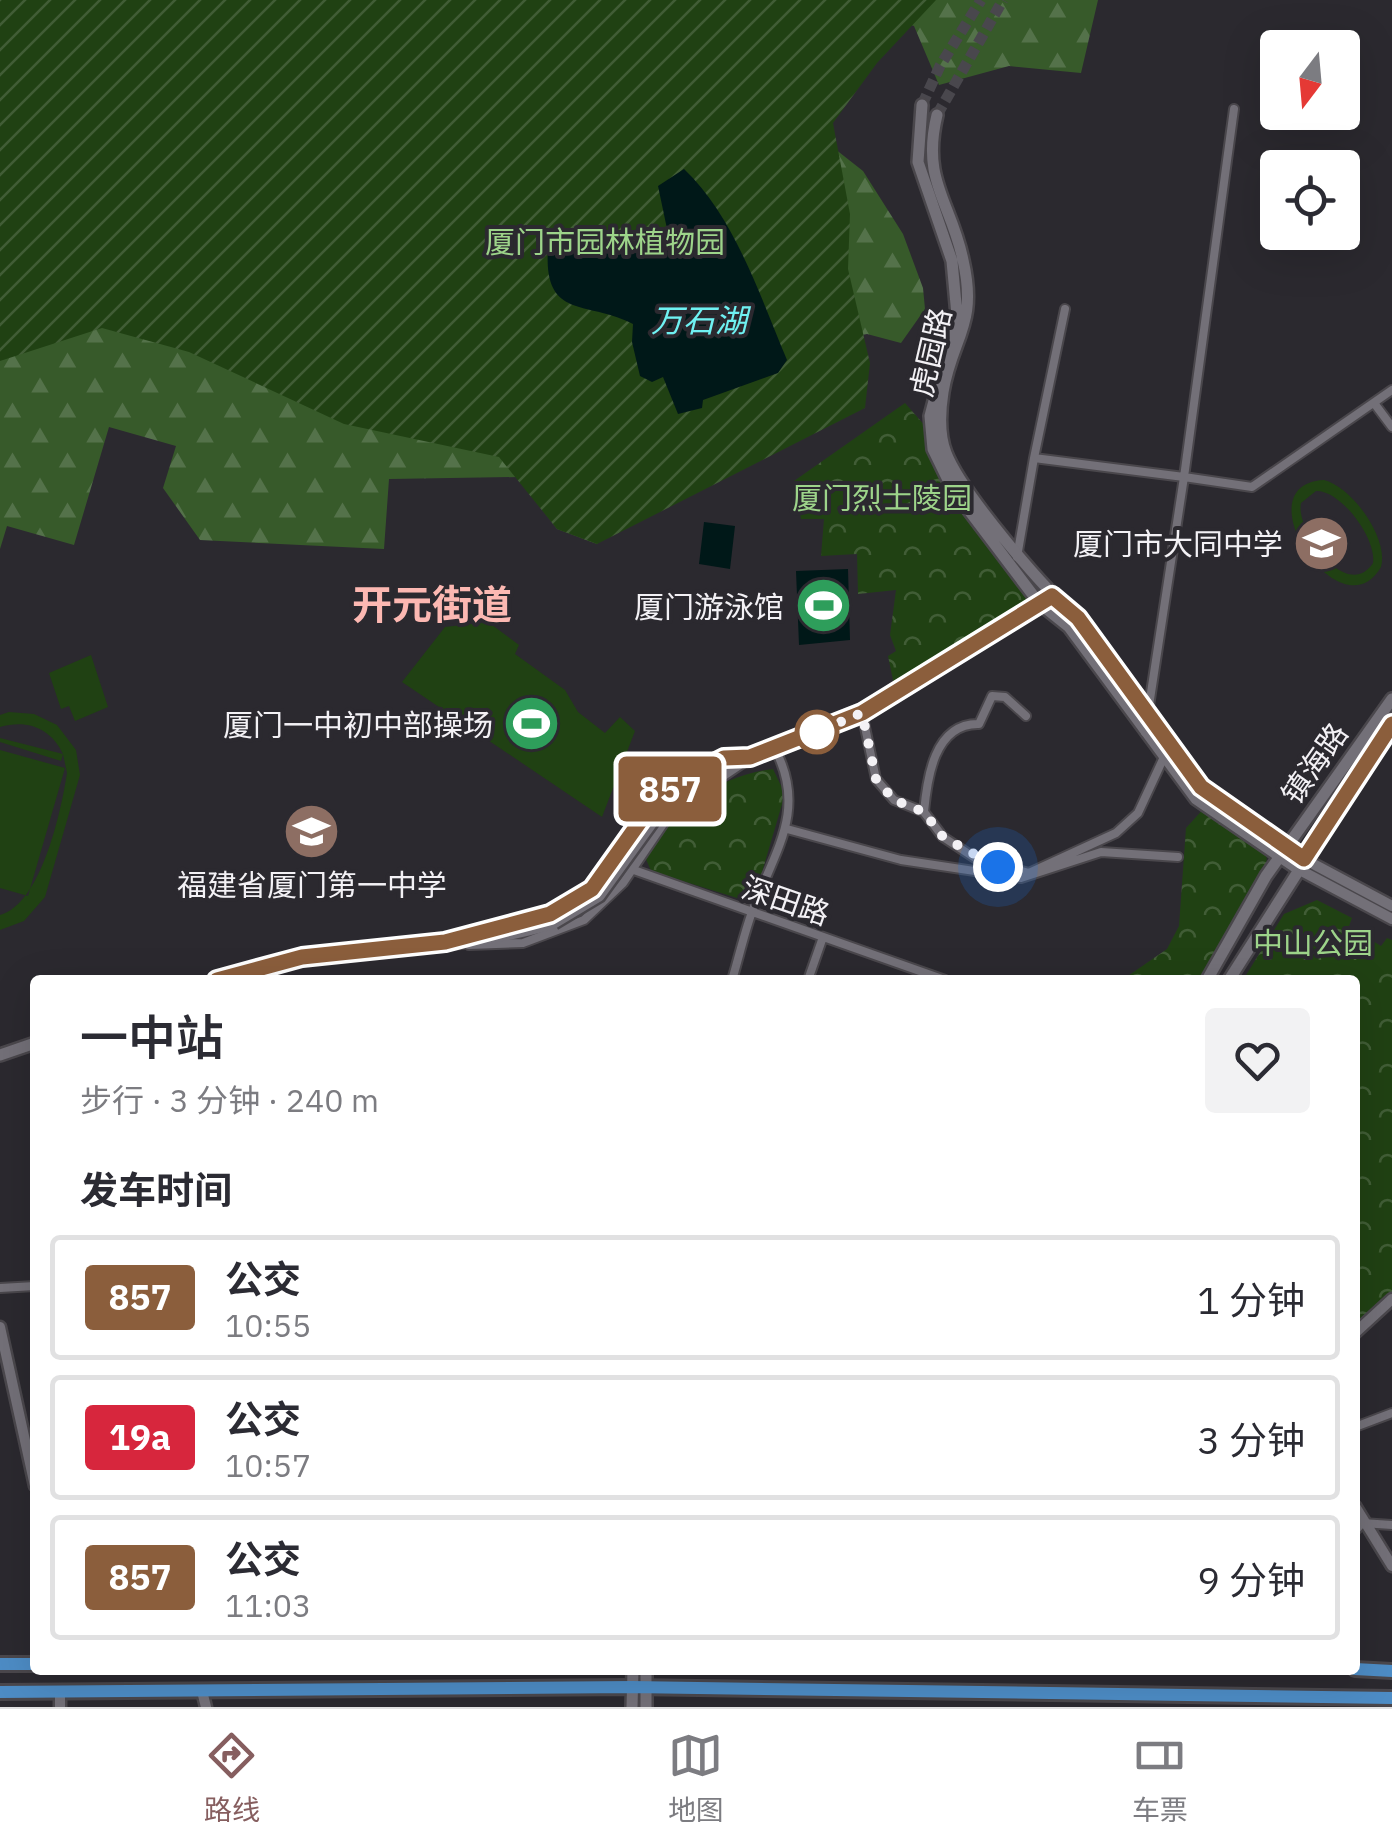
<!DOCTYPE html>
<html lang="zh">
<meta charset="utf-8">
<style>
:root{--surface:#fff;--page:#f2f2f3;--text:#2b2b33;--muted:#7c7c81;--line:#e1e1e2;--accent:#865e5f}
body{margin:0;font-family:"IBM Plex Sans","Noto Sans SC",sans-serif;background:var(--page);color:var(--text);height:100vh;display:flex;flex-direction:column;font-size:38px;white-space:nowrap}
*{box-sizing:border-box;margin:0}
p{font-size:32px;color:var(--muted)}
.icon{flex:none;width:55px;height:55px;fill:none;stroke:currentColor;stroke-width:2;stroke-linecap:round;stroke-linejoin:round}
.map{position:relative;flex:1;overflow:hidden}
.side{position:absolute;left:30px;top:975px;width:1330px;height:700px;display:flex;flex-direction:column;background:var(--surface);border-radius:10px;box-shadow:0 10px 40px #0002}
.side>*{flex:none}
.badge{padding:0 20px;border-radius:8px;font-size:35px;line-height:65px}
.needle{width:65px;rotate:196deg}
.buttons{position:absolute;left:1260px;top:30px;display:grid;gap:20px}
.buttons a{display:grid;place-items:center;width:100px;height:100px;border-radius:10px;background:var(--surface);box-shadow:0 10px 40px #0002;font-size:50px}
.you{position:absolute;width:50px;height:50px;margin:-25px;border:8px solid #fff;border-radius:50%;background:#1a73e8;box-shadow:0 0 0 15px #1a73e833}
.map>.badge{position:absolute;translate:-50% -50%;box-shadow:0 0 0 5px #fff}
h2{padding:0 50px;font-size:38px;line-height:90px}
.round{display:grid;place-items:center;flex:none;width:105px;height:105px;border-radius:10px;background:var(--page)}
.overview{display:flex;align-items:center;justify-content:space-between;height:170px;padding:0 50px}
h1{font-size:48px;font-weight:600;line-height:75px}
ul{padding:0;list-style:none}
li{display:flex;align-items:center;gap:30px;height:125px;margin:0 20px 15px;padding:0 30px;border:5px solid var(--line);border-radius:10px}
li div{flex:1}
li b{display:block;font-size:38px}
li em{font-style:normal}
li .badge{min-width:110px;font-weight:700;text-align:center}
.dock{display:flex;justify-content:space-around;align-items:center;height:140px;border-top:2px solid var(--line);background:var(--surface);font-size:28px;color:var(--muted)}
.dock a{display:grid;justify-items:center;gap:5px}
.dock .on{color:var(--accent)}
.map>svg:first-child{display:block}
.grass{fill:#204113;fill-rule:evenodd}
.forest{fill:url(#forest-firs)}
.park{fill:url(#park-crowns)}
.garden{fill:url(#garden-furrows)}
.water{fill:#001818}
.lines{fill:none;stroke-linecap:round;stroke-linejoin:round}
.secondary-tunnel{stroke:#49474d;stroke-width:11;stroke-dasharray:11 5.5;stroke-linecap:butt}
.minor-casing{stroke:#4a474c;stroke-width:12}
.tertiary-casing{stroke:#4a474c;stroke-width:15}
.secondary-casing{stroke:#4a474c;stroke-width:16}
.primary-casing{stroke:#4a474c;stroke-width:18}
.minor{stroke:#737078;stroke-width:8}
.tertiary{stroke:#737078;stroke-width:10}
.secondary{stroke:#737078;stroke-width:11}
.primary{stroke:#4d8cc5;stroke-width:12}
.secondary-bridge-casing{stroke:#4a474c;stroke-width:16;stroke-linecap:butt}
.secondary-bridge{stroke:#737078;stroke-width:11}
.line-casing{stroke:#fff;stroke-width:22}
.line{stroke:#8b5e3c;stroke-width:15}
.walk{stroke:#f3f1f5;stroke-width:10;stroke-dasharray:0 18}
.stop-dot{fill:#fff;stroke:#8b5e3c;stroke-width:5}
.labels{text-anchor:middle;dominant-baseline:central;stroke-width:8;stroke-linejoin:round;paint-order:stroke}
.park-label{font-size:30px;fill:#9dd48a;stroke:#2b292f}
.street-label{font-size:30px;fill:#f3f1f5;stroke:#2b292f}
.poi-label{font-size:30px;fill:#f3f1f5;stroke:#2b292f;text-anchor:end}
.water-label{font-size:32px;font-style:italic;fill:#6ff1f2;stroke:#2b292f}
.district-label{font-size:40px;font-weight:bold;fill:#fcb8b2;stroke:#2b292f}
</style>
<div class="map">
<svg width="1392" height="1707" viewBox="0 0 1392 1707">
<defs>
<pattern id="forest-firs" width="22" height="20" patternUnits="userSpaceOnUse" patternTransform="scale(2.5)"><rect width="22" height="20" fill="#375a2a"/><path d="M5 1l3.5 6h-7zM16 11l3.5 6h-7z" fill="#54724a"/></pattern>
<pattern id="park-crowns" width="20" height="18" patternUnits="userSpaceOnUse" patternTransform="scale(2.5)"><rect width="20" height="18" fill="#204113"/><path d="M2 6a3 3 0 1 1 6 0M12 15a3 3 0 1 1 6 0" fill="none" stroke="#415d36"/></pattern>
<pattern id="garden-furrows" width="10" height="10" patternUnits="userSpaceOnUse" patternTransform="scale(2.5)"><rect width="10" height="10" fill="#204113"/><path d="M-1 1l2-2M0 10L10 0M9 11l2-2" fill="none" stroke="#415d36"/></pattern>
</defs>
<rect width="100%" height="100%" fill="#2b292f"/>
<path class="grass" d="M 1324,480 C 1352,487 1389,538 1381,567 C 1341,637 1240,484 1324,480 ZM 1316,491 C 1341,490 1377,539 1373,563 C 1347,603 1295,530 1301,503 Z
M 488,622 L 519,645 L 515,654 L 565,690 L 578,712 L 605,733 L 620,717 L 635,731 L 602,817 L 402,682 L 445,627 Z
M 91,655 L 108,707 L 75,721 L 69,706 L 61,709 L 49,673 Z
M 9,712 L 34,714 L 57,725 L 76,750 L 80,775 L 45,897 L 24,921 L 0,930 L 0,915 C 41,904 61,812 67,773 L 63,754 L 61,761 L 0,742 L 0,738 L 63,754 C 51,728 27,719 0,727 L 0,715 Z
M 0,750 L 65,768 L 28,896 L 0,888 Z"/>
<path class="forest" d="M 0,0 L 1098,0 L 1081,73 L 1009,66 L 939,85 L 914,26 L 883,17 L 816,134 L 863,171 L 903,234 L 923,288 L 925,309 L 901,343 L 867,334 L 830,341 L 597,544 L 557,529 L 518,477 L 389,479 L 384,549 L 200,540 L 163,488 L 176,446 L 109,427 L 74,545 L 7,526 L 0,549 Z"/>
<path class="park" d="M 905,403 L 926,427 L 935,467 L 951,500 L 1037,598 L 894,685 L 888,656 L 896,651 L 890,635 L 896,590 L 858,594 L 857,554 L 821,556 L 824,519 L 801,519 L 794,481 Z
M 773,769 L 785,794 L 753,903 L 651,871 L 646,859 C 672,810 719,775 773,769 Z
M 1207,805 L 1267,847 L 1266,879 L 1200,980 L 1122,980 L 1167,949 L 1179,926 L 1186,828 Z
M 1317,900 L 1352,918 L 1349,926 L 1381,946 L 1387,938 L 1392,940 L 1392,1293 L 1355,1324 L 1355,980 L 1243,980 L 1284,914 Z"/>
<path class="garden" d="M 0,0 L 936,0 L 877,63 L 833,123 L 850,214 L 848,269 L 870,363 L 865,408 L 597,544 L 557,529 L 499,457 L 344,424 L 189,352 L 102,328 L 0,361 Z"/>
<path class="water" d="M 684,169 C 734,216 760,296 787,360 L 778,373 L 703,400 L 702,408 L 678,414 L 663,377 L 652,382 L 640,376 L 632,342 L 633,324 C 589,300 543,321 548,249 L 582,225 L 626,250 L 670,243 L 658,186 Z
M 704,522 L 735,526 L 730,569 L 699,564 Z
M 848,569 L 850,640 L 799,645 L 796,571 Z"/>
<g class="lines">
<path class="secondary-tunnel" d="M 922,105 L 940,66 L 981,0
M 937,115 L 1003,0"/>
<defs>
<path id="minor" d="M 1234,109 L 1184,477 L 1252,487 L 1392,390
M 1374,403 L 1392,427
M 1034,458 L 1065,309
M 1017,557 L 1034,458 L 1184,477 L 1145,732
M 862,713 L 876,779 L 894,800 L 924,812 L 943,837 L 975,858 L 1029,873 L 1116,833 L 1138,813 L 1164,757
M 924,812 C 927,779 934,723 979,724 L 992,696 L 1005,697 L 1026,716
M 787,829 L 901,860 L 1021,878 L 1101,852 L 1178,857
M 631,869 L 945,980
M 454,939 C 495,925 542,924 578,899 C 639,857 653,760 742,758
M 469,945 L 523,943 L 584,920 L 623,883 L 672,811 L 743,763
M 732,980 C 739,957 744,934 752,912 C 773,853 808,812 775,749
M 808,980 L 823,937
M 0,1288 L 35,1286
M 1355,1427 L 1392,1413
M 1355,1531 L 1362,1523 L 1392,1525"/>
<path id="tertiary" d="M 1304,859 L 1392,906
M 1298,869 L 1392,919
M 0,1327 L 35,1486
M 1355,1333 L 1392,1299
M 1355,1506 L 1392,1566
M 202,1691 L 206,1707
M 60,1692 L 60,1707"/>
<path id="secondary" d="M 922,105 L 918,162 L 952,261 L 957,315 L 930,416 L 933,449 L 952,488 L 1039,603 L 1069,627 L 1196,799 L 1298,869
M 937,115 C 921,181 951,202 963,260 C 978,326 952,337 943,392 C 940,411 939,435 946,453 C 961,492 1044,590 1078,618 L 1201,787 L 1304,859
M 664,806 L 710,773 L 895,696 L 1044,601
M 217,980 C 326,942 444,957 554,923
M 1207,980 L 1266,876 L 1392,699
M 1229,980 L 1392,724
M 0,1055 L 35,1043
M 632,1707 L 633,1670
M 646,1707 L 646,1670"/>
<path id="primary" d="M 0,1664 L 35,1664
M 1355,1669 L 1392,1671
M 0,1692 L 632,1687 L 1392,1698"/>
</defs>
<use href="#minor" class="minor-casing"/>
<use href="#tertiary" class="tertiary-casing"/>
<use href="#secondary" class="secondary-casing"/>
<use href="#primary" class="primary-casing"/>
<use href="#minor" class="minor"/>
<use href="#tertiary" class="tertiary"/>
<use href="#secondary" class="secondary"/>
<use href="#primary" class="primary"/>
<defs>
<path id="secondary-bridge" d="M 554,923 L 599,896 L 664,806"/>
</defs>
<use href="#secondary-bridge" class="secondary-bridge-casing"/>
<use href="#secondary-bridge" class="secondary-bridge"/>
</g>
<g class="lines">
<defs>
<path id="line" d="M 217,980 L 302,957 L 445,942 L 550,914 L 592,889 L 644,816 L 679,781 L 724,758 L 750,757 L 862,713 L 1052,596 L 1078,618 L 1201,787 L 1304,859 L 1392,724"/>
</defs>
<use href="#line" class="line-casing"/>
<use href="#line" class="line"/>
<path class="walk" d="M 817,732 L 804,737 L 862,713 L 876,779 L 894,800 L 924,812 L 943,837 L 998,867"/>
</g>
<defs>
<symbol id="school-disc" viewBox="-11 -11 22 22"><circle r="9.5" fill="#8d6e63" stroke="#2b292f"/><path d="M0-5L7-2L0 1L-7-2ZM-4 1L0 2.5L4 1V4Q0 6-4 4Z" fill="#fff"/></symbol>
<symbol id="stadium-disc" viewBox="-11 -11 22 22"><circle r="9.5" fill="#2e9e5b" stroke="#2b292f"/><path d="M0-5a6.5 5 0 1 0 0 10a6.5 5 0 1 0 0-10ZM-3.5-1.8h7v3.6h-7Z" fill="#fff"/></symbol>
</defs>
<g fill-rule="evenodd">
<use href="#school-disc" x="1290" y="512" width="63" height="63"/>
<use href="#stadium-disc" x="792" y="574" width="63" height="63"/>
<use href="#stadium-disc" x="500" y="692" width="63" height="63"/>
<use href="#school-disc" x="280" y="800" width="63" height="63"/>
</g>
<circle class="stop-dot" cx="817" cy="732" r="20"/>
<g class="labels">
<g class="park-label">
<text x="605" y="241">厦门市园林植物园</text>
<text x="882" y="497">厦门烈士陵园</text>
<text x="1313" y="942">中山公园</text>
</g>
<g class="street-label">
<text transform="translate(930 352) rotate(-77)">虎园路</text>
<text transform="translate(1314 763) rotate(-55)">镇海路</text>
<text transform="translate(786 900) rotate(19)">深田路</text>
</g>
<g class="poi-label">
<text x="1283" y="543">厦门市大同中学</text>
<text x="784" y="606">厦门游泳馆</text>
<text x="493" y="724">厦门一中初中部操场</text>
<text x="312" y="884" text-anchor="middle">福建省厦门第一中学</text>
</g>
<g class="water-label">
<text x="699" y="320">万石湖</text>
</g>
<g class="district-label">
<text x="432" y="604">开元街道</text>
</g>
</g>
</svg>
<div class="buttons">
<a><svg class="needle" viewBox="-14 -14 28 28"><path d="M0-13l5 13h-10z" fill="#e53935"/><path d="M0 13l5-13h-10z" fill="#7c7c81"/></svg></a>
<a><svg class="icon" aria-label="locate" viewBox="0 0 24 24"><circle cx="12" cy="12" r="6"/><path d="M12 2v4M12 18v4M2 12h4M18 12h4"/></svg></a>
</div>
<div class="you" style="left:998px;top:867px"></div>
<b class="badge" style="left:670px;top:789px;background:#8b5e3c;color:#fff">857</b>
<section class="side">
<div class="overview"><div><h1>一中站</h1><p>步行 · 3 分钟 · 240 m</p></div><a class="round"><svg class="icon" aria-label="heart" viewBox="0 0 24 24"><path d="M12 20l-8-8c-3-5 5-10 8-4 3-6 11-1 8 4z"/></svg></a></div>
<h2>发车时间</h2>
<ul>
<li><span class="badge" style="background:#8b5e3c;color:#fff">857</span><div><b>公交</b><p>10:55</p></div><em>1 分钟</em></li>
<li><span class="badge" style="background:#d7263d;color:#fff">19a</span><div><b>公交</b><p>10:57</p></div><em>3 分钟</em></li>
<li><span class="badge" style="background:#8b5e3c;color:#fff">857</span><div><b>公交</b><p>11:03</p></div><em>9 分钟</em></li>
</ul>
</section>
</div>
<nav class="dock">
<a class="on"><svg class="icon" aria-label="directions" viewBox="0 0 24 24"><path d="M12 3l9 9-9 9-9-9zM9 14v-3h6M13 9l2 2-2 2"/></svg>路线</a>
<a><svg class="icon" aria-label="map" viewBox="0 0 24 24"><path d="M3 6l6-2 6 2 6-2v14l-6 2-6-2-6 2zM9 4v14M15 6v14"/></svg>地图</a>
<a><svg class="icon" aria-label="tickets" viewBox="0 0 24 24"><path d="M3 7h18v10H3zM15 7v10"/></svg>车票</a>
</nav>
